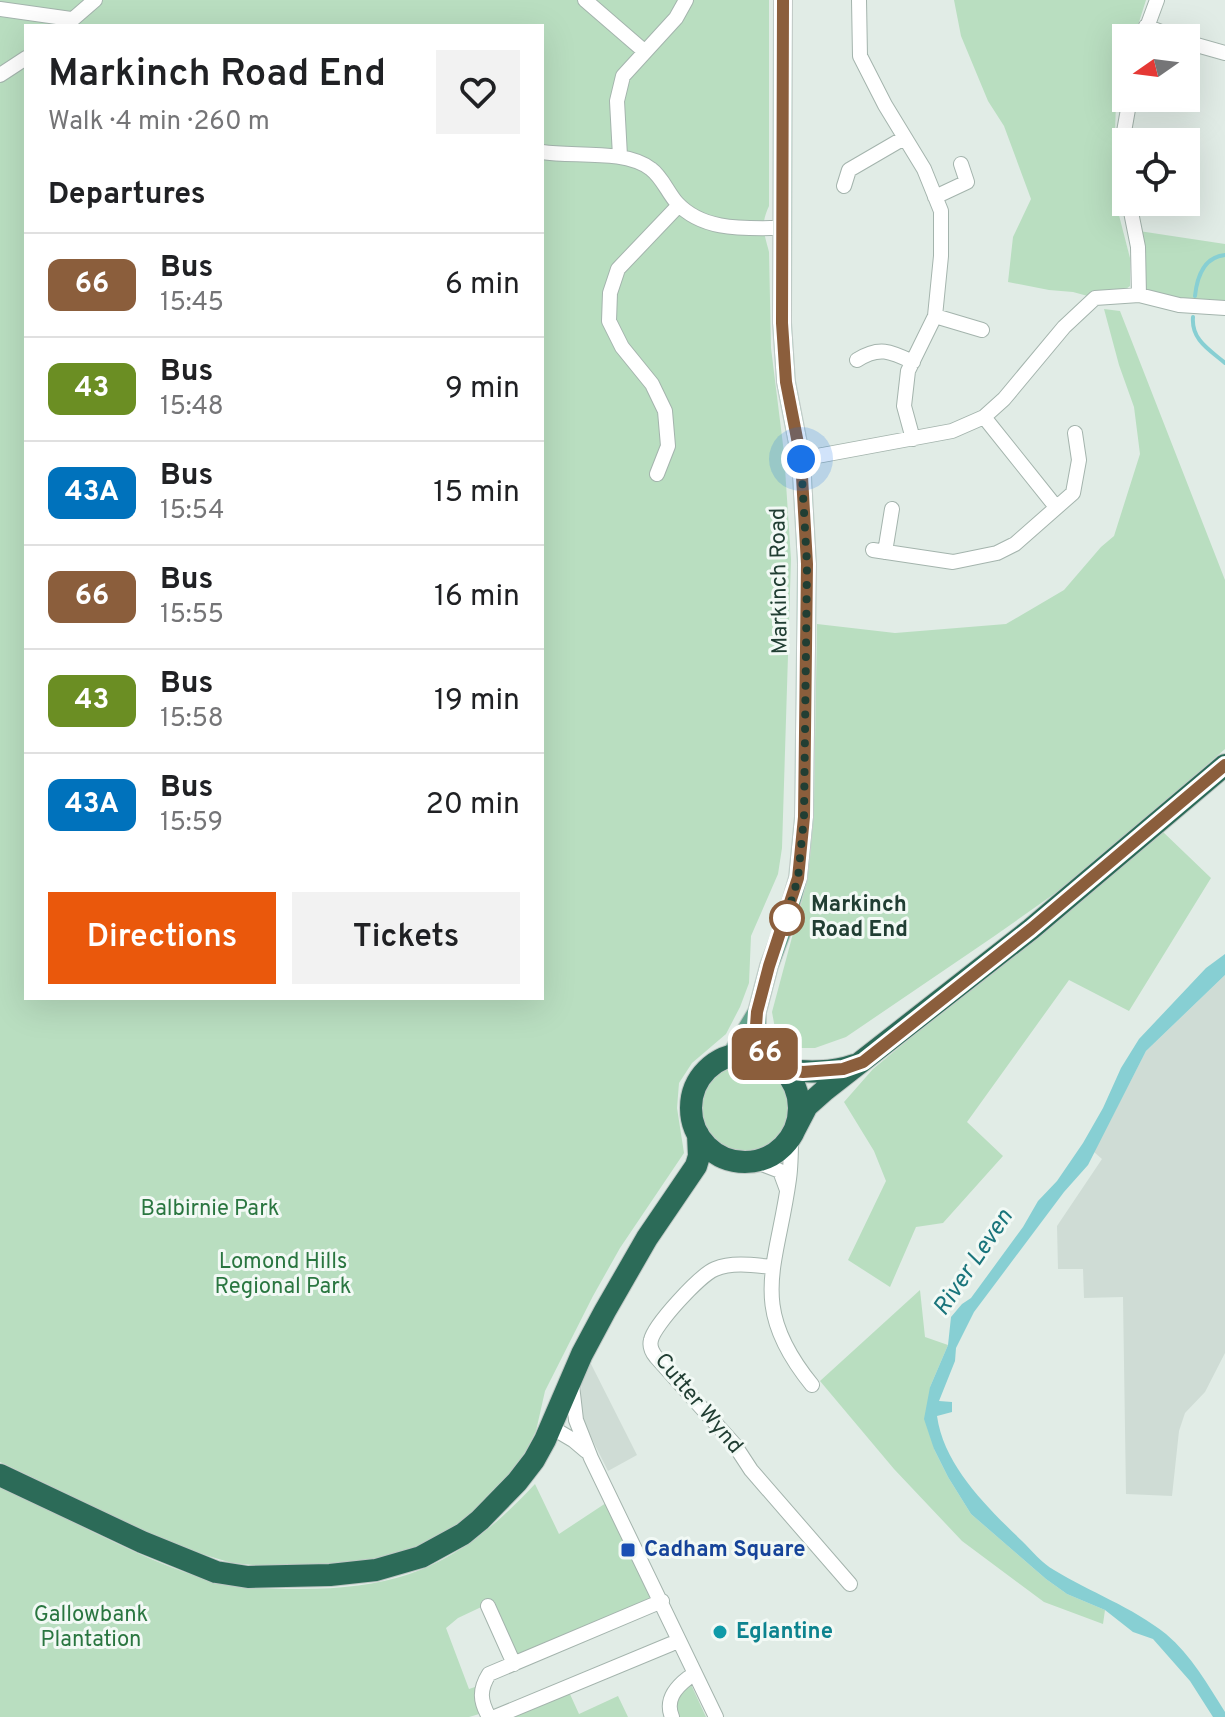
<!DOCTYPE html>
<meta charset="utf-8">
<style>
:root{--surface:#fff;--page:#f2f2f2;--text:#202124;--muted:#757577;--line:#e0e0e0;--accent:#ea580c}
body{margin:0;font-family:Overpass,sans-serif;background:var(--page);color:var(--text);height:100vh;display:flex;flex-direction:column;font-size:30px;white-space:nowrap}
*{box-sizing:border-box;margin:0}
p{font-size:26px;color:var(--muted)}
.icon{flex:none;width:44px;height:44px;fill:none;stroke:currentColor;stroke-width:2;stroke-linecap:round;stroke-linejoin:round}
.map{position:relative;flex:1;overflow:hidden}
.drawer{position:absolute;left:24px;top:24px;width:520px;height:976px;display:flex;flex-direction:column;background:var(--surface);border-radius:0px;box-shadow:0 8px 32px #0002}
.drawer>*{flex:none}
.badge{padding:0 16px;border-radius:12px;font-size:28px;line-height:52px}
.needle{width:52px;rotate:256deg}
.buttons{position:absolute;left:1112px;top:24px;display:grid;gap:16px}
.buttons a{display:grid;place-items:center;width:88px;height:88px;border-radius:0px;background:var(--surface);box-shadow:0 8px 32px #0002;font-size:40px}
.you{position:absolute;width:40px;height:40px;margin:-20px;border:6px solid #fff;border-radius:50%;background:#1a73e8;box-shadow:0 0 0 12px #1a73e833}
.map>.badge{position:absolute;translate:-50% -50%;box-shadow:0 0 0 4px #fff}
h2{padding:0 24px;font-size:30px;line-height:72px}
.round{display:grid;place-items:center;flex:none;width:84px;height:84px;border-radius:0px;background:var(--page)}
.summary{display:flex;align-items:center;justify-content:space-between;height:136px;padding:0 24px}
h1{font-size:38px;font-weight:600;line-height:60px}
.primary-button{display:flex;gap:16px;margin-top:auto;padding:16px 24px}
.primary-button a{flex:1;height:92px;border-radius:0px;background:var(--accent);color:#fff;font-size:32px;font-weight:600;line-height:92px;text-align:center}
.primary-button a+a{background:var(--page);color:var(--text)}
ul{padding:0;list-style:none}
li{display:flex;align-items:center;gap:24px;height:104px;padding:0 24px;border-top:2px solid var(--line)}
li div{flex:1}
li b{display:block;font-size:30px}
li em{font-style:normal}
li .badge{min-width:88px;font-weight:700;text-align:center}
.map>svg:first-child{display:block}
.built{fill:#cfdcd5}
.green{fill:#b9dec0;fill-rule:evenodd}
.water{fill:#87cfd3}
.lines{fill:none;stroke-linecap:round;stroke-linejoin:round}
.stream{stroke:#87cfd3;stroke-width:4}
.minor-casing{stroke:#a4b4ad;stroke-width:16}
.major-casing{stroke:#c1c9c6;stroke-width:20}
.highway-casing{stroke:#c1c9c6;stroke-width:24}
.minor{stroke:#fff;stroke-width:14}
.major{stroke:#64a38d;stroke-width:18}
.highway{stroke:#2c6b58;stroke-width:22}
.line-casing{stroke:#fff;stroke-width:18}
.line{stroke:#8b5e3c;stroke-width:12}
.walk{stroke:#213e33;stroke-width:8;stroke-dasharray:0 14.4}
.stop-dot{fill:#fff;stroke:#8b5e3c;stroke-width:4}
.transit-dot{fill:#1a4fb4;stroke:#f2f9f5;stroke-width:3}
.culture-dot{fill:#0f9aa8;stroke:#f2f9f5;stroke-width:3}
.labels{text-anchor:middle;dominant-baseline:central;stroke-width:6;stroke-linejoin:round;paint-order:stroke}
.street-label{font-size:22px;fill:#213e33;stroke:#f2f9f5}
.stop-label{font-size:22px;font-weight:bold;fill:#213e33;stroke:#f2f9f5;text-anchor:start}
.park-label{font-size:22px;fill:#2a7640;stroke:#f2f9f5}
.transit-label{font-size:22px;font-weight:bold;fill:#164399;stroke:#f2f9f5;text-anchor:start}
.culture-label{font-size:22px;font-weight:bold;fill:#0d838f;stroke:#f2f9f5;text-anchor:start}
.water-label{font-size:24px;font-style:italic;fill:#19747b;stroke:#f2f9f5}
</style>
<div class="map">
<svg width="1225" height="1717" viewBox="0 0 1225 1717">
<rect width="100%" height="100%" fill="#e1ece6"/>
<path class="built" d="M 1225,975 L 1225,1353 L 1205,1392 L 1185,1413 L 1179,1431 L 1172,1496 L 1126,1494 L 1123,1297 L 1084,1298 L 1083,1269 L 1058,1269 L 1057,1226 L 1102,1159 L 1094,1152 L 1146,1051 Z
M 590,1362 L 637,1455 L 608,1471 L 583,1421 L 580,1403 L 582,1378 Z"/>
<path class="green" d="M 0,0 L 769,0 L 769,206 C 760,226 764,232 769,252 L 771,348 L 784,453 L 791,559 L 782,848 L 778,874 L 751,936 L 749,983 L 740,1007 L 726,1034 L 692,1063 L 679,1083 L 677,1108 L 684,1153 L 620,1248 L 593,1296 L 545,1391 L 536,1431 L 526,1451 L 506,1479 L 482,1504 L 456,1526 L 425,1544 L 394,1557 L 363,1563 L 274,1567 L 232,1563 L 175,1546 L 0,1462 ZM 26,26 L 542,26 L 542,998 L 26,998 Z
M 954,0 L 1146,0 L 1134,38 L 1126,38 L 1126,66 L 1116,102 L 1113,192 L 1130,258 L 1130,286 L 1115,297 L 1095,298 L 1073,292 L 1049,290 L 1008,282 L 1013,237 L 1031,199 L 1004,126 L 988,101 L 961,36 Z
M 1139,231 L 1225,244 L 1225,302 L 1180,302 L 1145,292 Z
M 1104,309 L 1120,311 L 1225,580 L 1225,749 L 1081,875 L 993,937 L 846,1037 L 815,1048 L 792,1048 L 781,1042 L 776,1034 L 772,1012 L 806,885 L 810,858 L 814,801 L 817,624 L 895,633 L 1006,624 L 1064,590 L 1101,547 L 1114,536 L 1140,454 L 1134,407 L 1119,365 Z
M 1161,830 L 1211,878 L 1129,1011 L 1069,980 L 967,1122 L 1003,1156 L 943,1223 L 916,1227 L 890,1287 L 848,1260 L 886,1181 L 874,1151 L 844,1102 L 873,1069 Z
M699 1108a45 45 0 1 1 90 0a45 45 0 1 1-90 0Z
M 920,1290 L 925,1337 L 948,1345 L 930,1387 L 934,1449 L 948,1477 L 971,1514 L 1046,1579 L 1067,1594 L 1105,1610 L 1103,1624 L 1044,1602 L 962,1541 L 894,1469 L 820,1381 Z
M 535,1484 L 559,1534 L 606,1503 L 652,1598 L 518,1656 L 494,1601 L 458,1618 L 446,1628 L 469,1689 L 478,1686 L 486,1712 L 469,1717 L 0,1717 L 0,1486 C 64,1516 131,1555 199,1577 C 230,1587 261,1589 294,1589 C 404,1590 460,1564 535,1484 Z
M 688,1678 L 706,1717 L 672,1717 L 669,1706 Z
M 569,1692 L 579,1714 L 618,1696 L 628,1717 L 514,1717 Z"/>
<path class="water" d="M 1225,954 L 1225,975 L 1146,1051 L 1088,1165 L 1064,1192 L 974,1312 L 956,1348 L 955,1361 L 939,1401 L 952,1402 L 952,1412 L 937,1416 C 944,1466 987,1507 1022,1541 C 1032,1551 1042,1563 1054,1570 C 1090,1592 1132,1607 1166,1634 C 1191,1655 1208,1685 1225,1712 L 1225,1717 L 1213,1717 L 1190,1681 L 1153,1639 L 1133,1632 L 1105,1610 L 1067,1594 L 1046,1579 L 971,1514 L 948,1477 L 934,1449 L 924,1419 L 930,1387 L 948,1345 L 951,1317 L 962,1304 L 971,1298 L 1023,1227 L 1038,1201 L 1057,1181 L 1083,1143 L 1103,1108 L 1121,1068 L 1139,1039 L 1206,968 Z"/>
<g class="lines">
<path class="stream" d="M 1195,296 C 1197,277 1204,257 1225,255
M 1193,317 C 1191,340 1210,350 1225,363"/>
<defs>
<path id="minor" d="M 585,0 L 644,51
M 859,0 L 860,56 L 885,105 L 924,169 L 941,211 L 941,256 L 935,316 L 908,371 L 904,406 L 913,439
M 0,9 L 71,19
M 65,26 L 95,0
M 1146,26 L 1176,38
M 1143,38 L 1157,0
M 1186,42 L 1225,53
M 0,75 L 26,58
M 542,152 C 574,157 625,149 651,169 C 662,177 668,193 677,203 C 704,232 746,228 782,228
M 620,156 L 617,101 L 623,76 L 676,18 L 686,0
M 844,186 L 849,170 L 904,138
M 1126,186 L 1122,143 L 1130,98
M 935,197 L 967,182 L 961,164
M 1129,202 L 1138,247 L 1139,295
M 935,316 L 982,330
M 857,360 C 879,346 890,351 913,362
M 984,417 L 1056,507
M 801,459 L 952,431 L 984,417 L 1004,399 L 1064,327 L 1095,298 L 1139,295 L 1179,305 L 1225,308
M 657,474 L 668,446 L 665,411 L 652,384 L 622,347 L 609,321 L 610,293 L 618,269 L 679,205
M 873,550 L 953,562 L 997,553 L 1015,544 L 1073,493 L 1079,460 L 1075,433
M 885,552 L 892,509
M 791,1136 C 791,1150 791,1165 789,1179 C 777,1268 747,1305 812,1385
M 754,1161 L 780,1171 L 787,1190
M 772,1267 C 753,1265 732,1262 715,1269 C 700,1275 654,1325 651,1340 C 649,1347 652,1352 656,1357 L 734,1444 L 751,1470 L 850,1584
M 572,1385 L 576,1420 L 591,1458 L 716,1717
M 551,1427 L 573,1440 L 586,1451
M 488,1606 L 514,1664
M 489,1717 C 480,1701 479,1690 489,1674 L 662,1601
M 495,1717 L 671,1644
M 672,1717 C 665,1700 675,1688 688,1678"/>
<path id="major" d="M 757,1014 L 757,1039 L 768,1058
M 731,1055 L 757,1012 L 769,966 L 785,923 L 798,878 L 804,817 L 807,564 L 801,459 L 786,382 L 782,323 L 783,0"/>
<path id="highway" d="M691 1108a54 54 0 1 1 108 0a54 54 0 1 1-108 0Z
M 784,1070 C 807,1072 832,1073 854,1065
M 795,1129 L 807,1106 L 825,1090 L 1031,929 L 1225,765
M 0,1475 L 142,1542 L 216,1572 L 248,1577 L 330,1575 L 376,1570 L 421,1557 L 463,1534 L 480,1520 L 517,1482 L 534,1460 L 545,1440 L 582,1354 L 605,1311 L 647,1238 L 696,1166 L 699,1156 L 698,1134"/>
</defs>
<use href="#minor" class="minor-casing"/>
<use href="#major" class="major-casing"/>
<use href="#highway" class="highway-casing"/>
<use href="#minor" class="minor"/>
<use href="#major" class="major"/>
<use href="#highway" class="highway"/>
</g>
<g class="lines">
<defs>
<path id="line" d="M 783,0 L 782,323 L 786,382 L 801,459 L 807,564 L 804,817 L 798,878 L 769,966 L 757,1012 L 756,1026 L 761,1049 L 768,1058 L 784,1070 L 803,1072 L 843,1069 L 863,1062 L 1031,929 L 1225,765"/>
</defs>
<use href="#line" class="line-casing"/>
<use href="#line" class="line"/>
<path class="walk" d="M 787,918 L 785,923 L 798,878 L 804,817 L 807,564 L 801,459"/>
</g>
<circle class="stop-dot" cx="787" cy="918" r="16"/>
<rect class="transit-dot" x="620" y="1542" width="16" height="16" rx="4"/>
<circle class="culture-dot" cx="720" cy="1632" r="8"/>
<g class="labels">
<g class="street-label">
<text transform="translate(780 581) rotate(-91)">Markinch Road</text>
<text transform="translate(698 1404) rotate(50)">Cutter Wynd</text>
</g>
<g class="stop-label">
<text x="811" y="905">Markinch<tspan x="811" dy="25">Road End</tspan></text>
</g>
<g class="park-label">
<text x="210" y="1209">Balbirnie Park</text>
<text x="283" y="1262">Lomond Hills<tspan x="283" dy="25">Regional Park</tspan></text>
<text x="91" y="1615">Gallowbank<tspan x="91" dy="25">Plantation</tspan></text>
</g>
<g class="transit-label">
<text x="644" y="1550">Cadham Square</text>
</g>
<g class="culture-label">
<text x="736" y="1632">Eglantine</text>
</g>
<g class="water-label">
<text transform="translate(974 1263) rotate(-56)">River Leven</text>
</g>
</g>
</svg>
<div class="buttons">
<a><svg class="needle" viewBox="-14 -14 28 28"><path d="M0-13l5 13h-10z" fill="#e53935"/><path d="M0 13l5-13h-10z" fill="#757577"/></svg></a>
<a><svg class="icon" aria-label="locate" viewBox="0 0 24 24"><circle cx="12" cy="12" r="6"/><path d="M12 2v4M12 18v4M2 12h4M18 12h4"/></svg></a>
</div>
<div class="you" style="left:801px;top:459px"></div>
<b class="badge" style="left:765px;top:1054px;background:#8b5e3c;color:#fff">66</b>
<section class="drawer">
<div class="summary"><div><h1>Markinch Road End</h1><p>Walk · 4 min · 260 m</p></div><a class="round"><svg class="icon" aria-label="heart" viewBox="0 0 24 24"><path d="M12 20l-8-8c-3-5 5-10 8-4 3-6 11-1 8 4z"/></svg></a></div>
<h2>Departures</h2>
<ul>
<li><span class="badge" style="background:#8b5e3c;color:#fff">66</span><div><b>Bus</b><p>15:45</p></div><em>6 min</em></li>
<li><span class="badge" style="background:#6b8e23;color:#fff">43</span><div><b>Bus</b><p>15:48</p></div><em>9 min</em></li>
<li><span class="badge" style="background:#0072bc;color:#fff">43A</span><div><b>Bus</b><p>15:54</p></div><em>15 min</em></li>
<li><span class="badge" style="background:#8b5e3c;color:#fff">66</span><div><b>Bus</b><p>15:55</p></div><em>16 min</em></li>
<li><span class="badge" style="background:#6b8e23;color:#fff">43</span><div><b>Bus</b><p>15:58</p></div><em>19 min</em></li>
<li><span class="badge" style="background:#0072bc;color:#fff">43A</span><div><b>Bus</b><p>15:59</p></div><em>20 min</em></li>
</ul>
<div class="primary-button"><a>Directions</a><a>Tickets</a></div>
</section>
</div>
